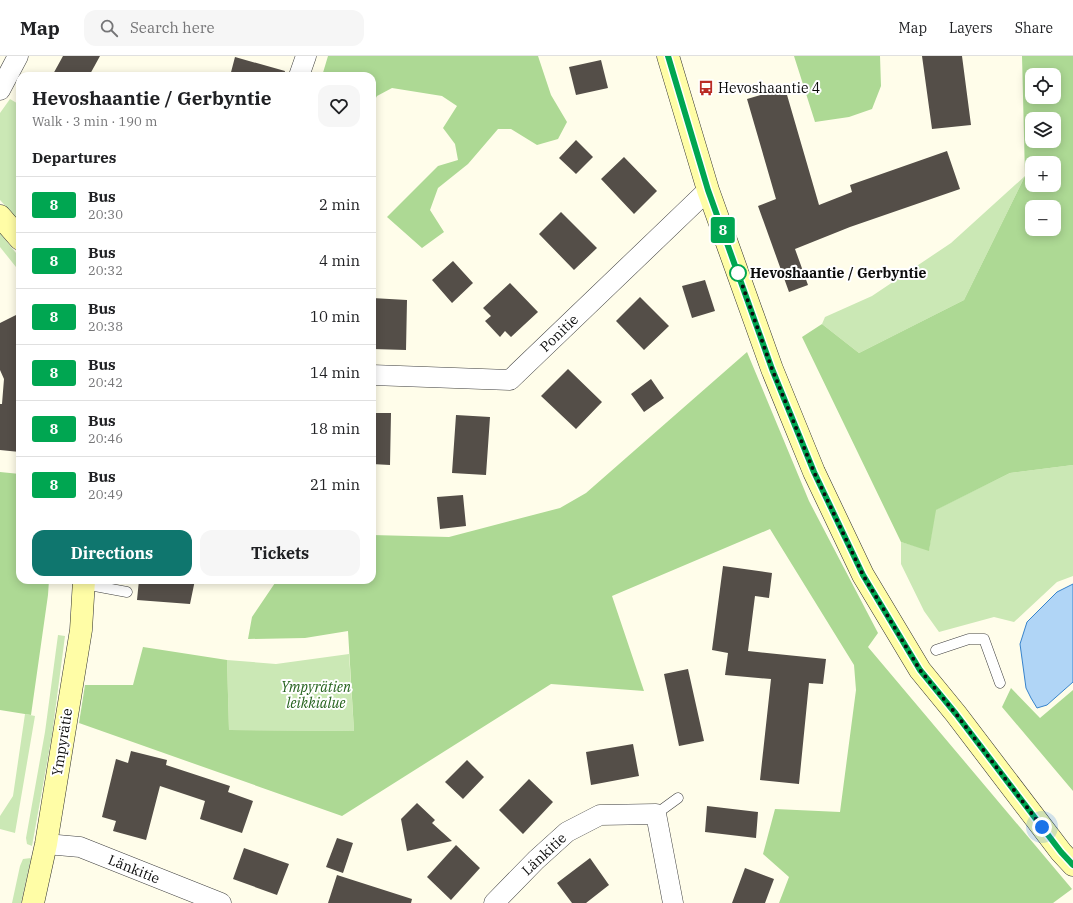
<!DOCTYPE html>
<meta charset="utf-8">
<style>
:root{--surface:#fff;--page:#f6f6f6;--text:#202124;--muted:#757577;--line:#e0e0e0;--accent:#0f766e}
body{margin:0;font-family:"IBM Plex Serif",serif;background:var(--page);color:var(--text);height:100vh;display:flex;flex-direction:column;font-size:15px;white-space:nowrap}
*{box-sizing:border-box;margin:0}
p{font-size:13px;color:var(--muted)}
.icon{flex:none;width:22px;height:22px;fill:none;stroke:currentColor;stroke-width:2;stroke-linecap:round;stroke-linejoin:round}
.map{position:relative;flex:1;overflow:hidden}
.side{position:absolute;left:16px;top:16px;width:360px;height:512px;display:flex;flex-direction:column;background:var(--surface);border-radius:12px;box-shadow:0 2px 10px #0003}
.side>*{flex:none}
.badge{padding:0 8px;border-radius:3px;font-size:14px;line-height:26px}
.fabs{position:absolute;left:1025px;top:12px;display:grid;gap:8px}
.fabs a{display:grid;place-items:center;width:36px;height:36px;border-radius:8px;background:var(--surface);box-shadow:0 2px 10px #0003;font-size:20px}
.you{position:absolute;width:20px;height:20px;margin:-10px;border:3px solid #fff;border-radius:50%;background:#1a73e8;box-shadow:0 0 0 6px #1a73e833}
.map>.badge{position:absolute;translate:-50% -50%;box-shadow:0 0 0 2px #fff}
h2{padding:0 16px;font-size:15px;line-height:36px}
.round{display:grid;place-items:center;flex:none;width:42px;height:42px;border-radius:12px;background:var(--page)}
.summary{display:flex;align-items:center;justify-content:space-between;height:68px;padding:0 16px}
h1{font-size:19px;font-weight:800;line-height:30px}
.cta{display:flex;gap:8px;margin-top:auto;padding:8px 16px}
.cta a{flex:1;height:46px;border-radius:12px;background:var(--accent);color:#fff;font-size:16px;font-weight:800;line-height:46px;text-align:center}
.cta a+a{background:var(--page);color:var(--text)}
ul{padding:0;list-style:none}
li{display:flex;align-items:center;gap:12px;height:56px;padding:0 16px;border-top:1px solid var(--line)}
li div{flex:1}
li b{display:block;font-size:15px}
li em{font-style:normal}
li .badge{min-width:44px;font-weight:700;text-align:center}
header{display:flex;align-items:center;gap:24px;box-sizing:border-box;height:56px;padding:0 20px;background:var(--surface);border-bottom:1px solid var(--line)}
header strong{font-size:19px}
nav{display:flex;gap:22px;margin-inline-start:auto;font-size:14px}
.search{width:280px;height:36px;background:var(--page);display:flex;align-items:center;gap:10px;box-sizing:border-box;padding:0 14px;border-radius:12px;color:var(--muted);font-size:15px}
.map>svg:first-child{display:block}
.green{fill:#cbe8b5}
.forest{fill:#add994;fill-rule:evenodd}
.water{fill:#b0d5f6;stroke:#3783cc}
.building{fill:#544e48}
.lines{fill:none;stroke-linecap:round;stroke-linejoin:round}
.lane-casing{stroke:#3f3f3f;stroke-width:11}
.street-casing{stroke:#3f3f3f;stroke-width:21}
.secondary-casing{stroke:#2e2e2e;stroke-width:23}
.lane{stroke:#fff;stroke-width:10}
.street{stroke:#fff;stroke-width:20}
.secondary{stroke:#fffda6;stroke-width:22}
.line-casing{stroke:#fff;stroke-width:9}
.line{stroke:#00a651;stroke-width:6}
.walk{stroke:#0c0c0c;stroke-width:4;stroke-dasharray:0 7.2}
.stop-dot{fill:#fff;stroke:#00a651;stroke-width:2}
.labels{text-anchor:middle;dominant-baseline:central;stroke-width:4;stroke-linejoin:round;paint-order:stroke}
.poi-label{font-size:14px;fill:#0c0c0c;stroke:#fff;text-anchor:start}
.stop-label{font-size:14px;font-weight:bold;fill:#0c0c0c;stroke:#fff;text-anchor:start}
.street-label{font-size:14px;fill:#0c0c0c;stroke:#fff}
.park-label{font-size:14px;font-style:italic;fill:#25621d;stroke:#fff}
</style>
<header>
<strong>Map</strong>
<div class="search"><svg class="icon" aria-label="search" viewBox="0 0 24 24"><circle cx="10" cy="10" r="6"/><path d="M15 15l6 6"/></svg>Search here</div>
<nav><a>Map</a><a>Layers</a><a>Share</a></nav>
</header>
<div class="map">
<svg width="1073" height="847" viewBox="0 0 1073 847">
<rect width="100%" height="100%" fill="#fffdea"/>
<path class="green" d="M 10,43 L 20,49 L 20,98 L 17,101 L 20,106 L 20,115 L 18,116 L 20,119 L 20,166 L 0,144 L 0,57 Z
M 1025,120 L 964,244 L 859,297 L 822,268 L 825,261 L 872,240 L 951,187 Z
M 0,177 L 20,202 L 20,216 L 0,191 Z
M 1073,409 L 1073,520 L 1057,526 L 1014,566 L 994,561 L 939,576 L 924,555 L 901,508 L 901,486 L 929,494 L 935,454 L 1010,417 Z
M 58,579 L 65,580 L 52,679 L 32,790 L 27,788 L 26,782 L 45,676 Z
M 349,598 L 354,675 L 229,674 L 227,604 L 276,608 Z
M 25,658 L 35,660 L 15,777 L 0,773 L 0,760 L 13,740 Z
M 31,802 L 21,847 L 12,847 L 20,810 L 23,803 Z"/>
<path class="forest" d="M 328,0 L 538,0 L 551,39 L 567,66 L 558,83 L 537,89 L 511,73 L 498,73 L 468,108 L 438,132 L 430,154 L 444,176 L 422,192 L 387,161 L 438,110 L 458,104 L 455,88 L 443,72 L 457,50 L 442,40 L 392,32 L 377,40 L 372,49 L 372,20 L 322,20 Z
M 794,0 L 880,0 L 881,30 L 872,53 L 849,61 L 815,66 Z
M 1022,0 L 1073,0 L 1073,409 L 1010,417 L 936,454 L 929,495 L 901,486 L 802,281 L 822,268 L 859,297 L 964,244 L 1025,120 ZM 1032,19 L 1054,19 L 1054,41 L 1032,41 ZM 1032,63 L 1054,63 L 1054,85 L 1032,85 ZM 1032,107 L 1054,107 L 1054,129 L 1032,129 ZM 1032,151 L 1054,151 L 1054,173 L 1032,173 Z
M 747,296 L 809,445 L 878,577 L 868,591 L 1072,833 L 1053,847 L 779,847 L 789,821 L 763,798 L 775,753 L 840,756 L 856,634 L 854,609 L 770,473 L 612,540 L 644,635 L 551,628 L 342,760 L 79,667 L 85,629 L 133,629 L 143,591 L 227,604 L 229,674 L 354,675 L 348,575 L 305,582 L 248,583 L 252,561 L 277,524 L 372,524 L 372,479 L 449,481 L 560,452 L 586,437 Z
M 0,416 L 20,418 L 20,524 L 49,524 L 48,539 L 31,659 L 0,654 Z
M 1011,632 L 1040,662 L 1073,634 L 1073,735 L 1002,651 Z"/>
<path class="water" d="M 1073,528 L 1073,626 L 1047,649 L 1037,652 L 1031,642 L 1026,632 L 1020,588 L 1027,566 L 1057,536 Z"/>
<path class="building" d="M 63,0 L 100,0 L 89,20 L 52,20 Z
M 922,0 L 962,0 L 971,69 L 932,73 Z
M 235,1 L 285,15 L 284,20 L 230,20 Z
M 601,4 L 608,32 L 576,39 L 569,11 Z
M 785,32 L 819,149 L 852,136 L 850,129 L 947,95 L 960,133 L 850,171 L 795,193 L 808,229 L 789,236 L 758,150 L 776,143 L 747,43 Z
M 576,84 L 593,101 L 576,118 L 559,102 Z
M 624,101 L 657,135 L 634,158 L 601,123 Z
M 561,156 L 597,192 L 574,214 L 539,178 Z
M 453,205 L 473,227 L 452,247 L 432,224 Z
M 705,224 L 715,255 L 692,262 L 682,230 Z
M 510,227 L 538,256 L 511,281 L 505,275 L 500,281 L 485,265 L 491,260 L 483,252 Z
M 640,241 L 669,270 L 644,294 L 616,265 Z
M 372,242 L 407,244 L 406,294 L 373,293 L 374,283 L 372,283 Z
M 20,257 L 20,396 L 0,394 L 0,348 L 2,348 L 4,323 L 0,314 L 0,267 Z
M 568,313 L 602,346 L 576,373 L 541,340 Z
M 651,323 L 664,342 L 644,356 L 631,338 Z
M 372,357 L 391,357 L 390,409 L 372,408 Z
M 456,359 L 490,361 L 486,419 L 452,417 Z
M 463,439 L 466,470 L 440,473 L 437,441 Z
M 723,510 L 772,517 L 769,542 L 755,540 L 748,595 L 826,603 L 823,628 L 809,627 L 799,728 L 760,724 L 771,623 L 725,619 L 728,597 L 712,594 Z
M 139,524 L 195,524 L 190,548 L 137,544 Z
M 688,613 L 704,685 L 679,690 L 664,618 Z
M 633,688 L 639,720 L 591,729 L 586,696 Z
M 131,695 L 167,704 L 166,709 L 230,730 L 228,736 L 253,745 L 242,777 L 200,763 L 205,745 L 160,730 L 146,784 L 113,775 L 116,765 L 102,761 L 116,703 L 128,707 Z
M 467,704 L 484,721 L 463,743 L 445,726 Z
M 529,723 L 553,746 L 523,778 L 499,754 Z
M 417,747 L 435,764 L 432,767 L 452,785 L 407,795 L 401,763 Z
M 707,750 L 758,756 L 756,782 L 705,776 Z
M 337,782 L 353,787 L 343,817 L 326,811 Z
M 456,789 L 480,812 L 451,844 L 427,821 Z
M 244,792 L 289,808 L 277,839 L 233,823 Z
M 590,802 L 609,829 L 586,847 L 572,847 L 557,827 Z
M 745,812 L 774,823 L 765,847 L 732,847 Z
M 337,819 L 412,843 L 411,847 L 328,847 Z"/>
<g class="lines">
<defs>
<path id="lane" d="M 84,528 L 127,536
M 936,594 L 969,583 L 984,583 L 1000,627
M 656,758 L 678,742"/>
<path id="street" d="M 299,20 L 306,0
M 0,34 L 18,0
M 372,319 L 510,324 L 708,134
M 46,788 L 80,791 L 221,847
M 494,847 L 536,804 L 567,776 L 600,759 L 656,758 L 673,847"/>
<path id="secondary" d="M 668,0 L 708,134 L 772,313 L 814,416 L 863,519 L 920,614 L 956,658 L 1061,796 L 1073,809
M 0,160 L 20,183
M 33,847 L 46,788 L 81,574 L 84,524"/>
</defs>
<use href="#lane" class="lane-casing"/>
<use href="#street" class="street-casing"/>
<use href="#secondary" class="secondary-casing"/>
<use href="#lane" class="lane"/>
<use href="#street" class="street"/>
<use href="#secondary" class="secondary"/>
</g>
<g class="lines">
<defs>
<path id="line" d="M 668,0 L 708,134 L 772,313 L 814,416 L 863,519 L 920,614 L 956,658 L 1061,796 L 1073,809"/>
</defs>
<use href="#line" class="line-casing"/>
<use href="#line" class="line"/>
<path class="walk" d="M 738,217 L 772,313 L 814,416 L 863,519 L 920,614 L 956,658 L 1042,771"/>
</g>
<defs>
<symbol id="bus-bare" viewBox="-9 -9 18 18"><path d="M-5-6H5V4H4V6H2V4H-2V6H-4V4H-5ZM-3.5-4V0h7V-4ZM-3.5 1.2v1.5H-2V1.2ZM2 1.2v1.5H3.5V1.2Z" fill="#ba2c25" stroke="#fff" stroke-width="2.5" paint-order="stroke"/></symbol>
</defs>
<g fill-rule="evenodd">
<use href="#bus-bare" x="695" y="21" width="22" height="22"/>
</g>
<circle class="stop-dot" cx="738" cy="217" r="8"/>
<g class="labels">
<g class="poi-label">
<text x="718" y="32">Hevoshaantie 4</text>
</g>
<g class="stop-label">
<text x="750" y="217">Hevoshaantie / Gerbyntie</text>
</g>
<g class="street-label">
<text transform="translate(559 277) rotate(-44)">Ponitie</text>
<text transform="translate(62 686) rotate(-81)">Ympyrätie</text>
<text transform="translate(544 798) rotate(-43)">Länkitie</text>
<text transform="translate(134 813) rotate(22)">Länkitie</text>
</g>
<g class="park-label">
<text x="316" y="631">Ympyrätien<tspan x="316" dy="16">leikkialue</tspan></text>
</g>
</g>
</svg>
<div class="fabs">
<a><svg class="icon" aria-label="locate" viewBox="0 0 24 24"><circle cx="12" cy="12" r="6"/><path d="M12 2v4M12 18v4M2 12h4M18 12h4"/></svg></a>
<a><svg class="icon" aria-label="layers" viewBox="0 0 24 24"><path d="M12 4l9 5-9 5-9-5zM3 14l9 5 9-5"/></svg></a>
<a>+</a>
<a>−</a>
</div>
<div class="you" style="left:1042px;top:771px"></div>
<b class="badge" style="left:723px;top:174px;background:#00a651;color:#fff">8</b>
<section class="side">
<div class="summary"><div><h1>Hevoshaantie / Gerbyntie</h1><p>Walk · 3 min · 190 m</p></div><a class="round"><svg class="icon" aria-label="heart" viewBox="0 0 24 24"><path d="M12 20l-8-8c-3-5 5-10 8-4 3-6 11-1 8 4z"/></svg></a></div>
<h2>Departures</h2>
<ul>
<li><span class="badge" style="background:#00a651;color:#fff">8</span><div><b>Bus</b><p>20:30</p></div><em>2 min</em></li>
<li><span class="badge" style="background:#00a651;color:#fff">8</span><div><b>Bus</b><p>20:32</p></div><em>4 min</em></li>
<li><span class="badge" style="background:#00a651;color:#fff">8</span><div><b>Bus</b><p>20:38</p></div><em>10 min</em></li>
<li><span class="badge" style="background:#00a651;color:#fff">8</span><div><b>Bus</b><p>20:42</p></div><em>14 min</em></li>
<li><span class="badge" style="background:#00a651;color:#fff">8</span><div><b>Bus</b><p>20:46</p></div><em>18 min</em></li>
<li><span class="badge" style="background:#00a651;color:#fff">8</span><div><b>Bus</b><p>20:49</p></div><em>21 min</em></li>
</ul>
<div class="cta"><a>Directions</a><a>Tickets</a></div>
</section>
</div>
